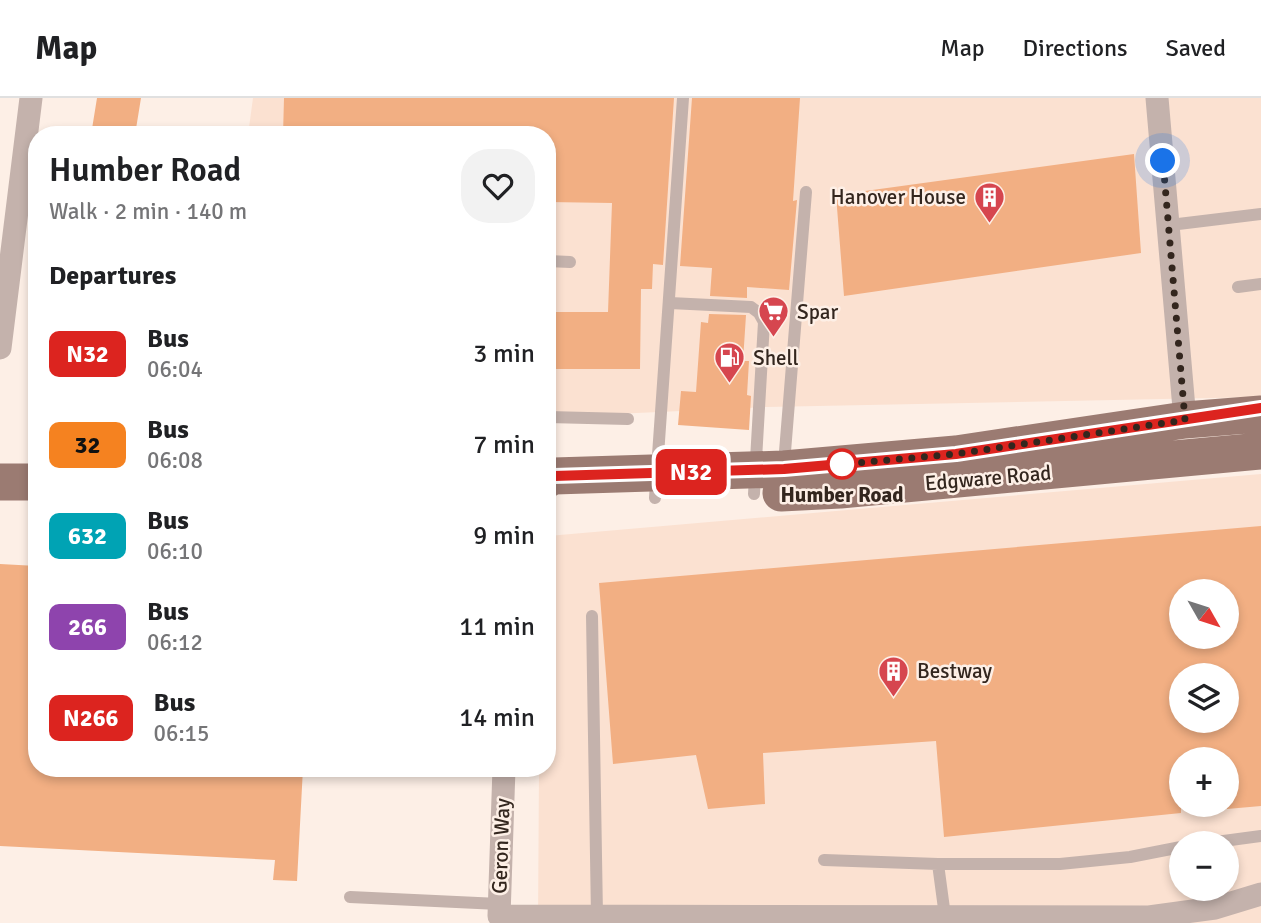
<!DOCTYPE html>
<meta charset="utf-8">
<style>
:root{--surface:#fff;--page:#f2f2f2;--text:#202124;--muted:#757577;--line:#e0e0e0}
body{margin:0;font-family:Signika,sans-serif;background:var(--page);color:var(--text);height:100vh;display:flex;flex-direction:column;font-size:26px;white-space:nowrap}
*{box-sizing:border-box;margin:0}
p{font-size:23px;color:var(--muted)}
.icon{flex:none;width:38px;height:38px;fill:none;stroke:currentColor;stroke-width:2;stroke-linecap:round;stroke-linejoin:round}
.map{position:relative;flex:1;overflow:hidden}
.drawer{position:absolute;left:28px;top:28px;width:528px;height:651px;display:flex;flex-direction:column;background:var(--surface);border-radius:28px;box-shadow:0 4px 10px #0003}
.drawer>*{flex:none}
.badge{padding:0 14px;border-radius:10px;font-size:24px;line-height:46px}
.needle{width:46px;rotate:129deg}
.fabs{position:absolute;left:1169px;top:481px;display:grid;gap:14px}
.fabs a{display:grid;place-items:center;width:70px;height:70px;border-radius:50%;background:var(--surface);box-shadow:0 4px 10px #0003;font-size:35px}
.you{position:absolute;width:35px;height:35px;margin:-18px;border:5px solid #fff;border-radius:50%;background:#1a73e8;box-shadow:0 0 0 10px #1a73e833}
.map>.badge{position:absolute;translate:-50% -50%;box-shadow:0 0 0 4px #fff}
h2{padding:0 21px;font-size:26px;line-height:63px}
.round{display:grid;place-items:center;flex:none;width:74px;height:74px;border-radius:28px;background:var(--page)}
.headline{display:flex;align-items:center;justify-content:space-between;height:119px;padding:0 21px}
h1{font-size:33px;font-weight:600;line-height:52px}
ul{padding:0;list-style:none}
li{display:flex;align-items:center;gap:21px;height:91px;padding:0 21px}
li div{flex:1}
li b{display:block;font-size:26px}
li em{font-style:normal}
li .badge{min-width:77px;font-weight:700;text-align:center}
header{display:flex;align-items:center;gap:42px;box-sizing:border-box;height:98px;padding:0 35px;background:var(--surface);border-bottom:2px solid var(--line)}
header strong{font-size:33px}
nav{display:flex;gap:38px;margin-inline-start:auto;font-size:24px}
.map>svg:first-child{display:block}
.built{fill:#fbe1d1;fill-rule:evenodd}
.building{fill:#f2af83;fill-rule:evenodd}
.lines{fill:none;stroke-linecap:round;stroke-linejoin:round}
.lane{stroke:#c4b2ac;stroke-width:12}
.street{stroke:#c4b2ac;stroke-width:23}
.primary{stroke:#9b7b72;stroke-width:37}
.line-casing{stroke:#fff;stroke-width:16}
.line{stroke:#dc241f;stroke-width:10}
.walk{stroke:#33261e;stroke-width:7;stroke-dasharray:0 12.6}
.stop-dot{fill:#fff;stroke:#dc241f;stroke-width:3.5}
.labels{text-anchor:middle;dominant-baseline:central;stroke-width:5;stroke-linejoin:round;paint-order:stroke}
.poi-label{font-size:21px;fill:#33261e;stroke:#fdefe6;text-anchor:start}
.street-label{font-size:21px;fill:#33261e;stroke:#fdefe6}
.stop-label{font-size:21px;font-weight:bold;fill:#33261e;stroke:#fdefe6}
</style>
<header>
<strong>Map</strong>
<nav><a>Map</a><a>Directions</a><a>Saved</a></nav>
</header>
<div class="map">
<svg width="1261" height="825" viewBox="0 0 1261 825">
<rect width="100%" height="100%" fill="#fdefe6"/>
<path class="built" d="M 253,0 L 1261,0 L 1261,299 L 767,309 L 548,319 L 548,37 L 248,37 Z
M 1261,376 L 1261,825 L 538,825 L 539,670 L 548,670 L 548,438 ZM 1181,494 L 1227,494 L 1227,539 L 1181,539 ZM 1181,578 L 1227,578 L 1227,623 L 1181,623 ZM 1181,662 L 1227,662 L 1227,707 L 1181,707 ZM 1181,746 L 1227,746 L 1227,791 L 1181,791 Z"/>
<path class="building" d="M 97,0 L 141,0 L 135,37 L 91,37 Z
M 284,0 L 674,0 L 663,167 L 653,166 L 652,191 L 641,191 L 640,271 L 548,271 L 548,214 L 608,214 L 612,105 L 548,104 L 548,37 L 283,37 Z
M 692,0 L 800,0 L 793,103 L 797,102 L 789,192 L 747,189 L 747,200 L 710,198 L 712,170 L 680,168 Z
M 1134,56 L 1141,155 L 844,198 L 836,97 Z
M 709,216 L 746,217 L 743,263 L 749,263 L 747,297 L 751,298 L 749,332 L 678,327 L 681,293 L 696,294 L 701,224 L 708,225 Z
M 1261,428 L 1261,708 L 1227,711 L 1227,662 L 1181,662 L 1181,715 L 944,739 L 936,643 L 763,655 L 765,706 L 708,711 L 696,657 L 613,666 L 599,485 ZM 1181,494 L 1227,494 L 1227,539 L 1181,539 ZM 1181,578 L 1227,578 L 1227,623 L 1181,623 Z
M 0,466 L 37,468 L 37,670 L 303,670 L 297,783 L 273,782 L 275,762 L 0,748 Z"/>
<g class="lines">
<path class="lane" d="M 1170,127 L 1261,116
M 548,163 L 570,164
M 1238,189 L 1261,186
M 670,205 L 751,209 L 759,215 L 764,224 L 754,396
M 548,319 L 628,321
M 784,366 L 806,94
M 655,400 L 683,0
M 592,518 L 597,818
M 1201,746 L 1261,738
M 824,762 L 938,766
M 350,799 L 499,806
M 945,818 L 938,766 L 1060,766 L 1130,759 L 1181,749"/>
<path class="street" d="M 1157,0 L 1185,322
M 0,250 L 31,0
M 504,670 L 499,818 L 1149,819 L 1215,810 L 1261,796"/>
<path class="primary" d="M 548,381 L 554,378 L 784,371 L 956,356 L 1185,322 L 1261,316
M 0,384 L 37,384
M 781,395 L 840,392 L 1261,353"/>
</g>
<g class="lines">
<defs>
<path id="line" d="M 548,381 L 554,378 L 784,371 L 956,356 L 1261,310"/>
</defs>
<use href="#line" class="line-casing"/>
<use href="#line" class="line"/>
<path class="walk" d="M 842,366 L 833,367 L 956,356 L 1185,322 L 1163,63"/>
</g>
<defs>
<symbol id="building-pin" viewBox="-11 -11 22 30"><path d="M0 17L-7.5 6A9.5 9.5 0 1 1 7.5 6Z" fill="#d6464f" stroke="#fdefe6"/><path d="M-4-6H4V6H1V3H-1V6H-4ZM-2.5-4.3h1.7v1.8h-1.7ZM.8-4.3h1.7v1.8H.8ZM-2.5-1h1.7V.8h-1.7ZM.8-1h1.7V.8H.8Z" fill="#fff"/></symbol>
<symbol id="supermarket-pin" viewBox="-11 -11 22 30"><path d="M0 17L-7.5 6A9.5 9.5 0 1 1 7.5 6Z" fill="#d6464f" stroke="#fdefe6"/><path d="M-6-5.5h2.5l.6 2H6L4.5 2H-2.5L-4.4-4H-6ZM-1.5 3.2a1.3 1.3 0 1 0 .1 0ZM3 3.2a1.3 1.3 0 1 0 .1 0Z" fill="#fff"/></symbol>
<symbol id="fuel-pin" viewBox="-11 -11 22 30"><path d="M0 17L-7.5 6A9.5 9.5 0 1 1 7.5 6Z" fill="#d6464f" stroke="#fdefe6"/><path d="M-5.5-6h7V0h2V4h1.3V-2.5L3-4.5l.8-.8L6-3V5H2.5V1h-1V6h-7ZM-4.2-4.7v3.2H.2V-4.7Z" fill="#fff"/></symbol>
</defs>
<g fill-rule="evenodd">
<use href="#building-pin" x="972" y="82" width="35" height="47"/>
<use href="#supermarket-pin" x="756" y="196" width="35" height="47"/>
<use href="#fuel-pin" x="712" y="242" width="35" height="47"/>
<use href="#building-pin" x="876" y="556" width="35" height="47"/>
</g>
<circle class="stop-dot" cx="842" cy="366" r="14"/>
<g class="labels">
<g class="poi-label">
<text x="966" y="99" text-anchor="end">Hanover House</text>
<text x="797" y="214">Spar</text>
<text x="753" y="260">Shell</text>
<text x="917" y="573">Bestway</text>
</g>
<g class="street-label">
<text transform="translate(988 380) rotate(-5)">Edgware Road</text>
<text transform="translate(501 748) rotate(-88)">Geron Way</text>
</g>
<g class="stop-label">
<text x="842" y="397">Humber Road</text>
</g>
</g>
</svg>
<div class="fabs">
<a><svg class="needle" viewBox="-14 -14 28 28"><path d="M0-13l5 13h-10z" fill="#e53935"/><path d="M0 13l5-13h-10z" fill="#757577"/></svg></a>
<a><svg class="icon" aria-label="layers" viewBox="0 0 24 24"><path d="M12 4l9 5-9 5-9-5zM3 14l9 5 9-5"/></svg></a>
<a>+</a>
<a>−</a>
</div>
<div class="you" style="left:1163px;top:63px"></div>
<b class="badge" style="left:691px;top:374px;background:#dc241f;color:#fff">N32</b>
<section class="drawer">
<div class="headline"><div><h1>Humber Road</h1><p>Walk · 2 min · 140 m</p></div><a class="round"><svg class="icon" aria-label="heart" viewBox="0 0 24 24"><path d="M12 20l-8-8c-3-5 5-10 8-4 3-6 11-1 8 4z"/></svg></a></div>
<h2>Departures</h2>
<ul>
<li><span class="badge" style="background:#dc241f;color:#fff">N32</span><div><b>Bus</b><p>06:04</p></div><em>3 min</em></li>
<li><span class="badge" style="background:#f58220;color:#111">32</span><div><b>Bus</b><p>06:08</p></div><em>7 min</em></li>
<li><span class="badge" style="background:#00a3b4;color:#fff">632</span><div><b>Bus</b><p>06:10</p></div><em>9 min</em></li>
<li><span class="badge" style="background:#8e44ad;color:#fff">266</span><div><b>Bus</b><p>06:12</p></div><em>11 min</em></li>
<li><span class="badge" style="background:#dc241f;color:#fff">N266</span><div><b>Bus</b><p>06:15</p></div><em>14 min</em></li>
</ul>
</section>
</div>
